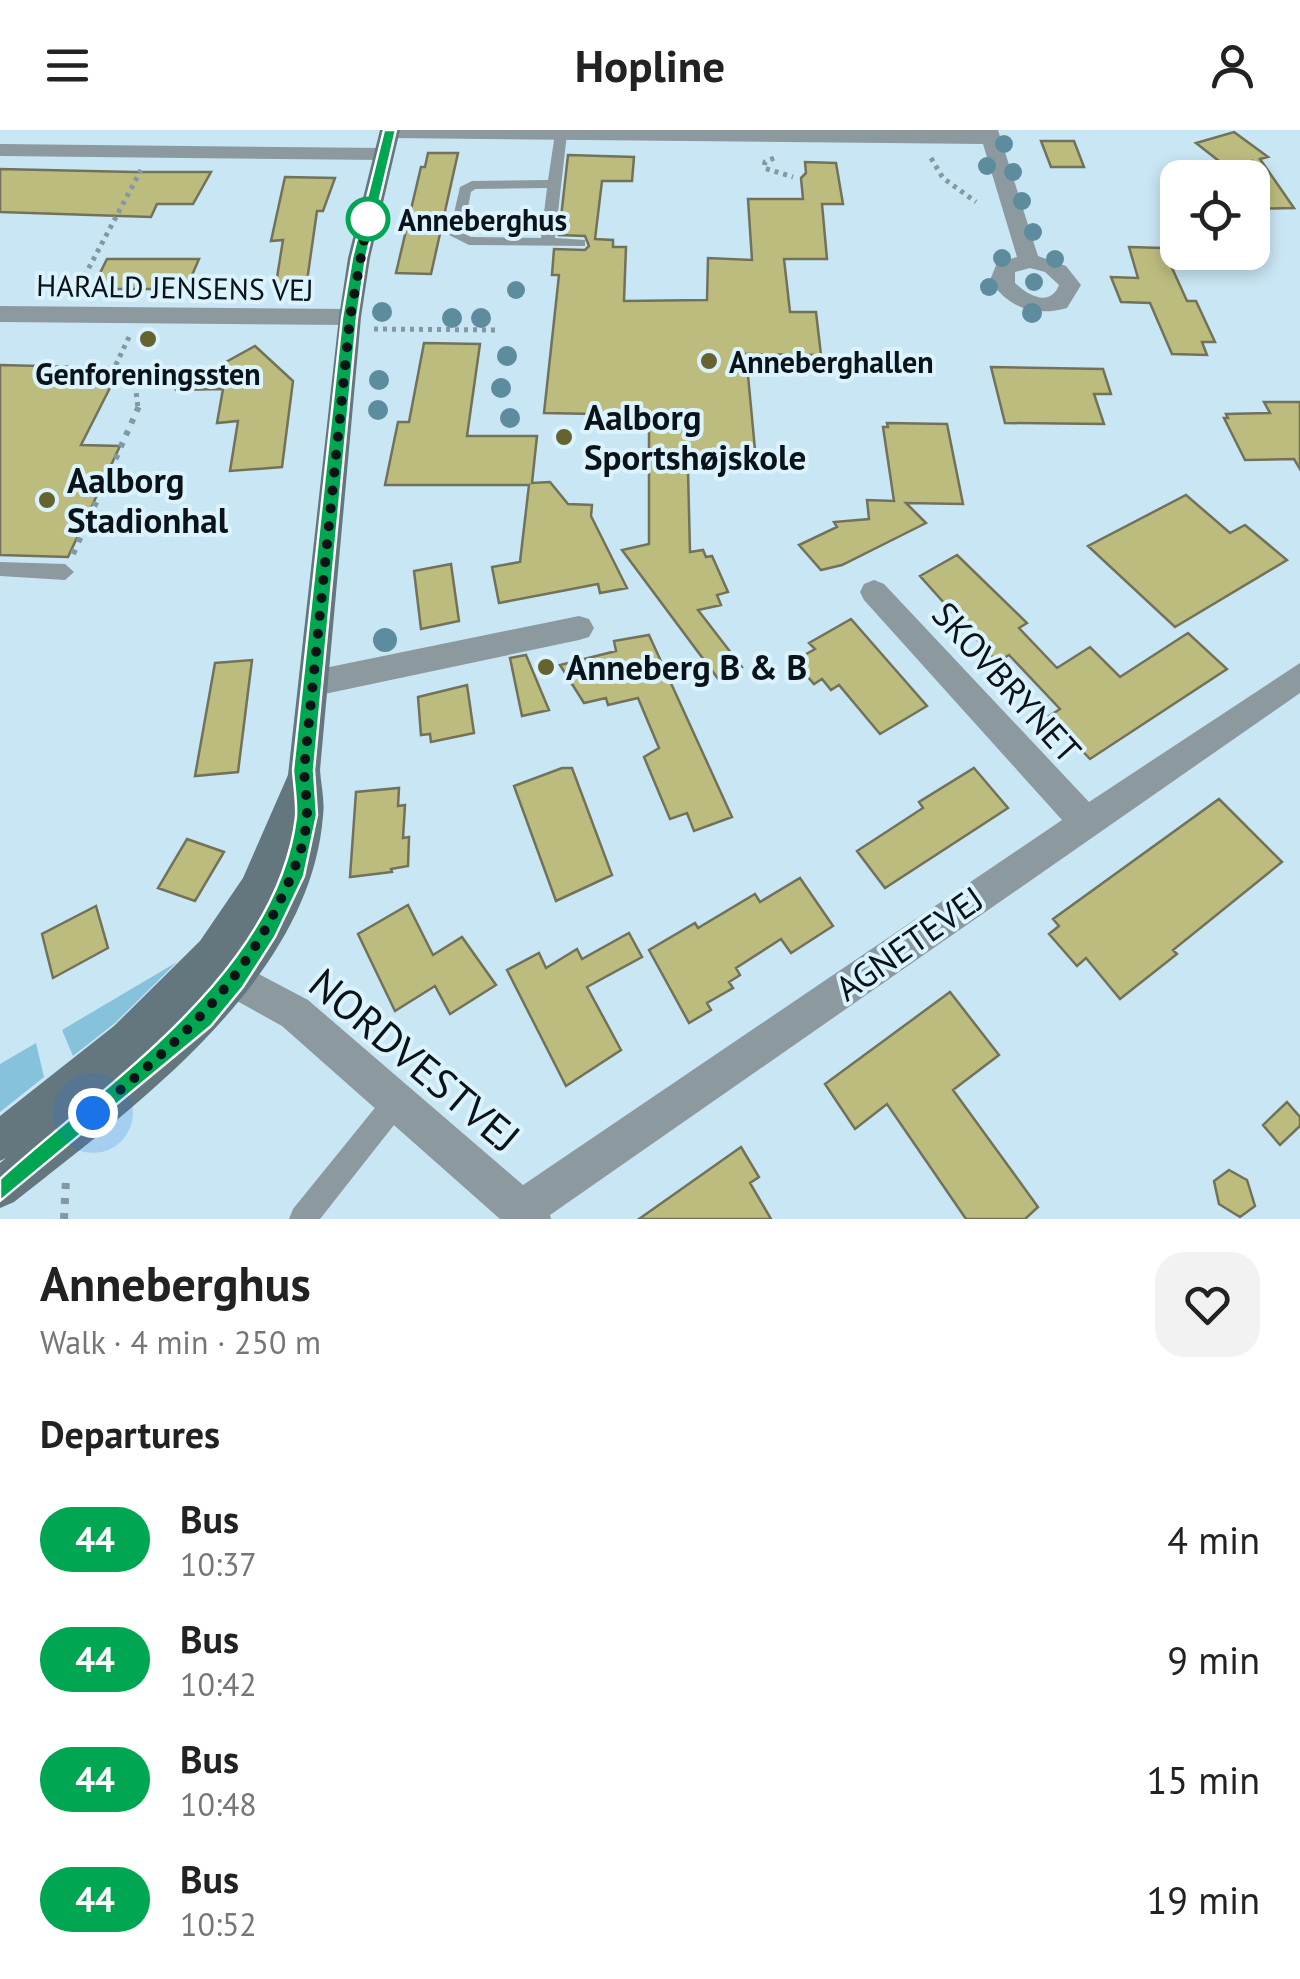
<!DOCTYPE html>
<meta charset="utf-8">
<style>
:root{--surface:#fff;--page:#f2f2f2;--text:#222;--muted:#767676}
body{margin:0;font-family:"PT Sans",sans-serif;background:var(--page);color:var(--text);height:100vh;display:flex;flex-direction:column;font-size:38px;white-space:nowrap}
*{box-sizing:border-box;margin:0}
p{font-size:32px;color:var(--muted)}
.icon{flex:none;width:55px;height:55px;fill:none;stroke:currentColor;stroke-width:2;stroke-linecap:round;stroke-linejoin:round}
.map{position:relative;height:1089px;overflow:hidden}
.drawer{display:flex;flex-direction:column;background:var(--surface);flex:1}
.drawer>*{flex:none}
.badge{padding:0 20px;border-radius:32px;font-size:35px;line-height:65px}
.fabs{position:absolute;left:1160px;top:30px;display:grid;gap:20px}
.fabs a{display:grid;place-items:center;width:110px;height:110px;border-radius:20px;background:var(--surface);box-shadow:0 5px 15px #0003;font-size:50px}
.you{position:absolute;width:50px;height:50px;margin:-25px;border:8px solid #fff;border-radius:50%;background:#1a73e8;box-shadow:0 0 0 15px #1a73e833}
.map>.badge{position:absolute;translate:-50% -50%;box-shadow:0 0 0 5px #fff}
h2{padding:0 40px;font-size:38px;line-height:90px}
.round{display:grid;place-items:center;flex:none;width:105px;height:105px;border-radius:30px;background:var(--page)}
.head{display:flex;align-items:center;justify-content:space-between;height:170px;padding:0 40px}
h1{font-size:48px;font-weight:600;line-height:75px}
ul{padding:0;list-style:none}
li{display:flex;align-items:center;gap:30px;height:120px;padding:0 40px}
li div{flex:1}
li b{display:block;font-size:38px}
li em{font-style:normal}
li .badge{min-width:110px;font-weight:700;text-align:center}
header{display:flex;justify-content:space-between;align-items:center;height:130px;padding:0 40px;background:var(--surface);font-size:45px;font-weight:600}
.map>svg:first-child{display:block}
.green{fill:#87c2dc}
.building{fill:#bdbc7f;stroke:#72725a;stroke-width:2.5}
.lines{fill:none;stroke-linecap:round;stroke-linejoin:round}
.path-far2{stroke:#8298a2;stroke-width:5;stroke-dasharray:4 5;stroke-linecap:butt}
.path-far1{stroke:#8298a2;stroke-width:6;stroke-dasharray:5 8;stroke-linecap:butt}
.path{stroke:#8298a2;stroke-width:8;stroke-dasharray:6 9;stroke-linecap:butt}
.lane{fill:#8c999e;fill-rule:evenodd}
.street{fill:#8c999e;fill-rule:evenodd}
.secondary{fill:#64767e;fill-rule:evenodd}
.tree{fill:#5d8c9e}
.line{fill:#00a651;stroke:#fff;stroke-width:2.5}
.walk{stroke:#091318;stroke-width:10;stroke-dasharray:0 18}
.stop-dot{fill:#fff;stroke:#00a651;stroke-width:5}
.poi-dot{fill:#656330;stroke:#dbf3fe;stroke-width:4}
.labels{text-anchor:middle;dominant-baseline:central;stroke-width:8;stroke-linejoin:round;paint-order:stroke}
.far-stop-label{font-size:30px;font-weight:bold;fill:#091318;stroke:#dbf3fe;text-anchor:start}
.far-street-label{font-size:30px;fill:#091318;stroke:#dbf3fe}
.far-poi-label{font-size:30px;font-weight:bold;fill:#091318;stroke:#dbf3fe;text-anchor:start}
.poi-label{font-size:35px;font-weight:bold;fill:#091318;stroke:#dbf3fe;text-anchor:start}
.street-label{font-size:35px;fill:#091318;stroke:#dbf3fe}
.near-street-label{font-size:42px;fill:#091318;stroke:#dbf3fe}
</style>
<header><svg class="icon" aria-label="menu" viewBox="0 0 24 24"><path d="M4 6h16M4 12h16M4 18h16"/></svg>Hopline<svg class="icon" aria-label="person" viewBox="0 0 24 24"><circle cx="12" cy="8" r="4"/><path d="M4 21q1-7 8-7t8 7"/></svg></header>
<div class="map">
<svg width="1300" height="1089" viewBox="0 0 1300 1089">
<rect width="100%" height="100%" fill="#c9e6f4"/>
<path class="green" d="M 177,832 L 115,893 L 73,926 L 62,900 Z
M 36,913 L 44,947 L 0,982 L 0,934 Z"/>
<path class="building" d="M 1234,2 L 1268,27 L 1260,29 L 1294,78 L 1252,79 L 1252,31 L 1228,38 L 1196,13 Z
M 1041,11 L 1074,11 L 1084,37 L 1051,37 Z
M 428,23 L 458,23 L 431,144 L 396,143 L 421,37 L 425,37 Z
M 568,25 L 634,27 L 632,51 L 602,51 L 595,109 L 613,110 L 613,117 L 626,117 L 624,171 L 707,170 L 708,128 L 752,130 L 748,69 L 803,69 L 801,48 L 806,43 L 805,32 L 836,33 L 843,74 L 822,74 L 827,129 L 784,129 L 790,182 L 816,182 L 821,225 L 746,224 L 757,341 L 688,340 L 690,422 L 703,420 L 706,427 L 712,426 L 728,462 L 717,465 L 721,475 L 698,480 L 742,537 L 719,550 L 622,420 L 649,414 L 649,285 L 544,283 L 559,145 L 552,145 L 554,119 L 585,120 L 589,116 L 585,106 L 559,105 Z
M 0,39 L 134,42 L 211,42 L 193,74 L 157,74 L 151,87 L 0,82 Z
M 285,47 L 335,48 L 323,81 L 317,81 L 306,158 L 275,160 L 283,110 L 271,111 Z
M 1129,117 L 1163,118 L 1187,171 L 1196,171 L 1215,212 L 1202,212 L 1207,225 L 1172,224 L 1150,173 L 1121,172 L 1111,147 L 1138,148 Z
M 107,129 L 199,129 L 186,159 L 92,159 Z
M 424,213 L 480,214 L 467,306 L 537,306 L 532,353 L 550,352 L 568,374 L 592,375 L 591,386 L 627,458 L 600,463 L 598,454 L 499,473 L 492,437 L 520,432 L 529,355 L 385,355 L 398,292 L 409,292 Z
M 255,216 L 293,251 L 282,337 L 230,341 L 238,291 L 217,293 L 223,259 L 175,260 Z
M 0,235 L 120,238 L 81,315 L 120,316 L 68,427 L 0,425 Z
M 991,237 L 1103,239 L 1111,264 L 1094,264 L 1104,294 L 1005,293 Z
M 1264,272 L 1300,272 L 1300,339 L 1294,329 L 1245,330 L 1224,288 L 1228,288 L 1226,284 L 1270,283 Z
M 887,293 L 947,294 L 963,374 L 906,373 L 926,393 L 842,435 L 821,440 L 799,415 L 837,397 L 834,392 L 869,389 L 867,370 L 894,371 L 883,297 L 888,297 Z
M 1186,365 L 1230,403 L 1245,395 L 1287,430 L 1175,497 L 1088,416 Z
M 957,425 L 1027,493 L 1019,498 L 1057,538 L 1090,517 L 1120,547 L 1188,503 L 1227,539 L 1090,629 L 1049,586 L 1060,579 L 1009,525 L 997,532 L 920,446 Z
M 451,434 L 459,491 L 421,499 L 414,441 Z
M 851,489 L 927,576 L 880,604 L 839,555 L 831,560 L 822,549 L 814,554 L 794,531 L 815,519 L 809,513 Z
M 649,505 L 732,687 L 694,701 L 687,683 L 670,689 L 644,627 L 659,618 L 638,568 L 608,575 L 606,568 L 584,573 L 560,535 L 616,521 L 614,511 Z
M 526,525 L 549,580 L 522,586 L 510,528 Z
M 252,530 L 238,642 L 195,646 L 215,533 Z
M 467,555 L 474,603 L 431,612 L 430,604 L 421,605 L 418,567 Z
M 562,638 L 572,638 L 612,745 L 556,771 L 514,656 Z
M 974,638 L 1008,678 L 885,758 L 857,721 L 923,678 L 919,672 Z
M 399,658 L 398,676 L 405,675 L 403,708 L 409,707 L 408,736 L 391,739 L 392,742 L 350,747 L 356,662 Z
M 1219,669 L 1282,732 L 1173,820 L 1177,824 L 1120,869 L 1086,828 L 1077,836 L 1049,804 L 1059,796 L 1053,789 Z
M 187,709 L 224,722 L 195,771 L 158,758 Z
M 800,748 L 833,796 L 791,823 L 781,809 L 736,838 L 740,845 L 729,852 L 733,858 L 707,873 L 711,880 L 689,893 L 649,820 L 695,793 L 698,798 L 755,764 L 760,772 Z
M 408,775 L 433,825 L 462,807 L 496,855 L 450,884 L 435,856 L 395,881 L 358,804 Z
M 96,776 L 108,818 L 53,848 L 42,804 Z
M 629,803 L 642,827 L 587,857 L 621,920 L 566,956 L 507,840 L 539,823 L 546,838 L 577,819 L 582,829 Z
M 950,862 L 999,925 L 953,960 L 1038,1077 L 1025,1089 L 966,1089 L 887,974 L 855,999 L 825,954 Z
M 1287,972 L 1300,987 L 1300,996 L 1280,1015 L 1263,995 Z
M 741,1017 L 759,1047 L 750,1053 L 771,1089 L 639,1089 Z
M 1229,1040 L 1247,1050 L 1255,1076 L 1240,1087 L 1219,1074 L 1214,1051 Z"/>
<g class="lines">
<path class="path-far2" d="M 774,28 L 765,32 L 764,38 L 793,47
M 931,28 L 943,48 L 976,72
M 76,162 L 141,40
M 374,199 L 498,200
M 129,207 L 112,243 L 134,244 L 138,278"/>
<path class="path-far1" d="M 73,424 L 139,276"/>
<path class="path" d="M 64,1089 L 66,1050"/>
<path class="lane" d="M 561,0 L 567,4 L 555,108 L 585,110 L 585,116 L 469,115 L 449,105 L 460,57 L 472,51 L 548,50 L 555,4 ZM 547,58 L 541,108 L 471,107 L 463,103 L 471,62 L 475,59 Z
M 0,432 L 65,434 L 74,442 L 65,450 L 0,446 Z
M 396,959 L 405,963 L 409,972 L 405,981 L 320,1089 L 289,1089 L 293,1079 L 387,963 Z"/>
<path class="street" d="M 381,0 L 998,0 L 1038,126 L 1066,136 L 1081,155 L 1067,178 C 1035,187 1008,178 990,150 L 997,133 L 1017,127 L 983,14 L 389,8 L 382,6 ZM 1030,138 L 1045,142 L 1059,155 C 1050,178 1028,165 1015,153 L 1015,142 Z
M 0,14 L 383,18 L 393,24 L 383,30 L 0,26 Z
M 0,176 L 350,179 L 361,187 L 350,195 L 0,192 Z
M 874,450 L 884,454 L 1089,672 L 1300,533 L 1300,563 L 550,1085 L 551,1089 L 500,1089 L 282,896 L 221,862 L 216,849 L 221,836 L 234,831 L 308,870 L 523,1055 L 1062,690 L 864,470 L 860,462 L 864,454 Z
M 579,486 L 589,489 L 594,498 L 589,507 L 579,510 L 315,566 L 304,562 L 300,553 L 304,544 L 315,540 Z"/>
<path class="secondary" d="M 380,0 L 400,0 L 370,128 L 361,187 L 320,640 C 321,655 325,671 323,686 C 310,851 133,978 14,1072 L 0,1078 L 0,1033 L 6,1028 L 0,1031 L 0,986 L 114,896 L 200,811 L 243,748 L 288,645 L 339,187 L 348,128 Z"/>
</g>
<g class="tree">
<circle cx="1004" cy="14" r="9"/>
<circle cx="987" cy="36" r="9"/>
<circle cx="1013" cy="42" r="9"/>
<circle cx="1022" cy="71" r="9"/>
<circle cx="1033" cy="102" r="9"/>
<circle cx="1002" cy="128" r="9"/>
<circle cx="1055" cy="129" r="9"/>
<circle cx="1034" cy="152" r="9"/>
<circle cx="989" cy="157" r="9"/>
<circle cx="516" cy="160" r="9"/>
<circle cx="382" cy="182" r="10"/>
<circle cx="1032" cy="183" r="10"/>
<circle cx="452" cy="188" r="10"/>
<circle cx="481" cy="188" r="10"/>
<circle cx="507" cy="226" r="10"/>
<circle cx="379" cy="250" r="10"/>
<circle cx="501" cy="258" r="10"/>
<circle cx="378" cy="280" r="10"/>
<circle cx="510" cy="288" r="10"/>
<circle cx="385" cy="510" r="12"/>
</g>
<path class="line" d="M 384,0 L 396,0 L 366,128 L 357,188 L 314,640 L 317,685 L 304,746 L 275,807 L 243,857 L 211,896 L 0,1071 L 0,1049 C 103,955 277,844 296,687 C 297,672 294,655 293,640 L 342,188 L 352,128 Z"/>
<g class="lines">
<path class="walk" d="M 93,983 C 169,919 235,865 279,773 C 292,746 305,717 307,686 C 307,671 305,655 304,640 L 350,188 L 369,82 L 368,89"/>
</g>
<circle class="stop-dot" cx="368" cy="89" r="20"/>
<g class="poi-dot">
<circle cx="148" cy="209" r="10"/>
<circle cx="709" cy="231" r="10"/>
<circle cx="564" cy="307" r="10"/>
<circle cx="47" cy="370" r="10"/>
<circle cx="546" cy="537" r="10"/>
</g>
<g class="labels">
<g class="far-stop-label">
<text x="398" y="89">Anneberghus</text>
</g>
<g class="far-street-label">
<text transform="translate(175 157) rotate(1)">HARALD JENSENS VEJ</text>
</g>
<g class="far-poi-label">
<text x="729" y="231">Anneberghallen</text>
<text x="148" y="243" text-anchor="middle">Genforeningssten</text>
</g>
<g class="poi-label">
<text x="584" y="287">Aalborg<tspan x="584" dy="40">Sportshøjskole</tspan></text>
<text x="67" y="350">Aalborg<tspan x="67" dy="40">Stadionhal</tspan></text>
<text x="566" y="537">Anneberg B &amp; B</text>
</g>
<g class="street-label">
<text transform="translate(1007 552) rotate(48)">SKOVBRYNET</text>
<text transform="translate(909 813) rotate(-35)">AGNETEVEJ</text>
</g>
<g class="near-street-label">
<text transform="translate(415 930) rotate(40)">NORDVESTVEJ</text>
</g>
</g>
</svg>
<div class="fabs">
<a><svg class="icon" aria-label="locate" viewBox="0 0 24 24"><circle cx="12" cy="12" r="6"/><path d="M12 2v4M12 18v4M2 12h4M18 12h4"/></svg></a>
</div>
<div class="you" style="left:93px;top:983px"></div>
</div>
<section class="drawer">
<div class="head"><div><h1>Anneberghus</h1><p>Walk · 4 min · 250 m</p></div><a class="round"><svg class="icon" aria-label="heart" viewBox="0 0 24 24"><path d="M12 20l-8-8c-3-5 5-10 8-4 3-6 11-1 8 4z"/></svg></a></div>
<h2>Departures</h2>
<ul>
<li><span class="badge" style="background:#00a651;color:#fff">44</span><div><b>Bus</b><p>10:37</p></div><em>4 min</em></li>
<li><span class="badge" style="background:#00a651;color:#fff">44</span><div><b>Bus</b><p>10:42</p></div><em>9 min</em></li>
<li><span class="badge" style="background:#00a651;color:#fff">44</span><div><b>Bus</b><p>10:48</p></div><em>15 min</em></li>
<li><span class="badge" style="background:#00a651;color:#fff">44</span><div><b>Bus</b><p>10:52</p></div><em>19 min</em></li>
</ul>
</section>
